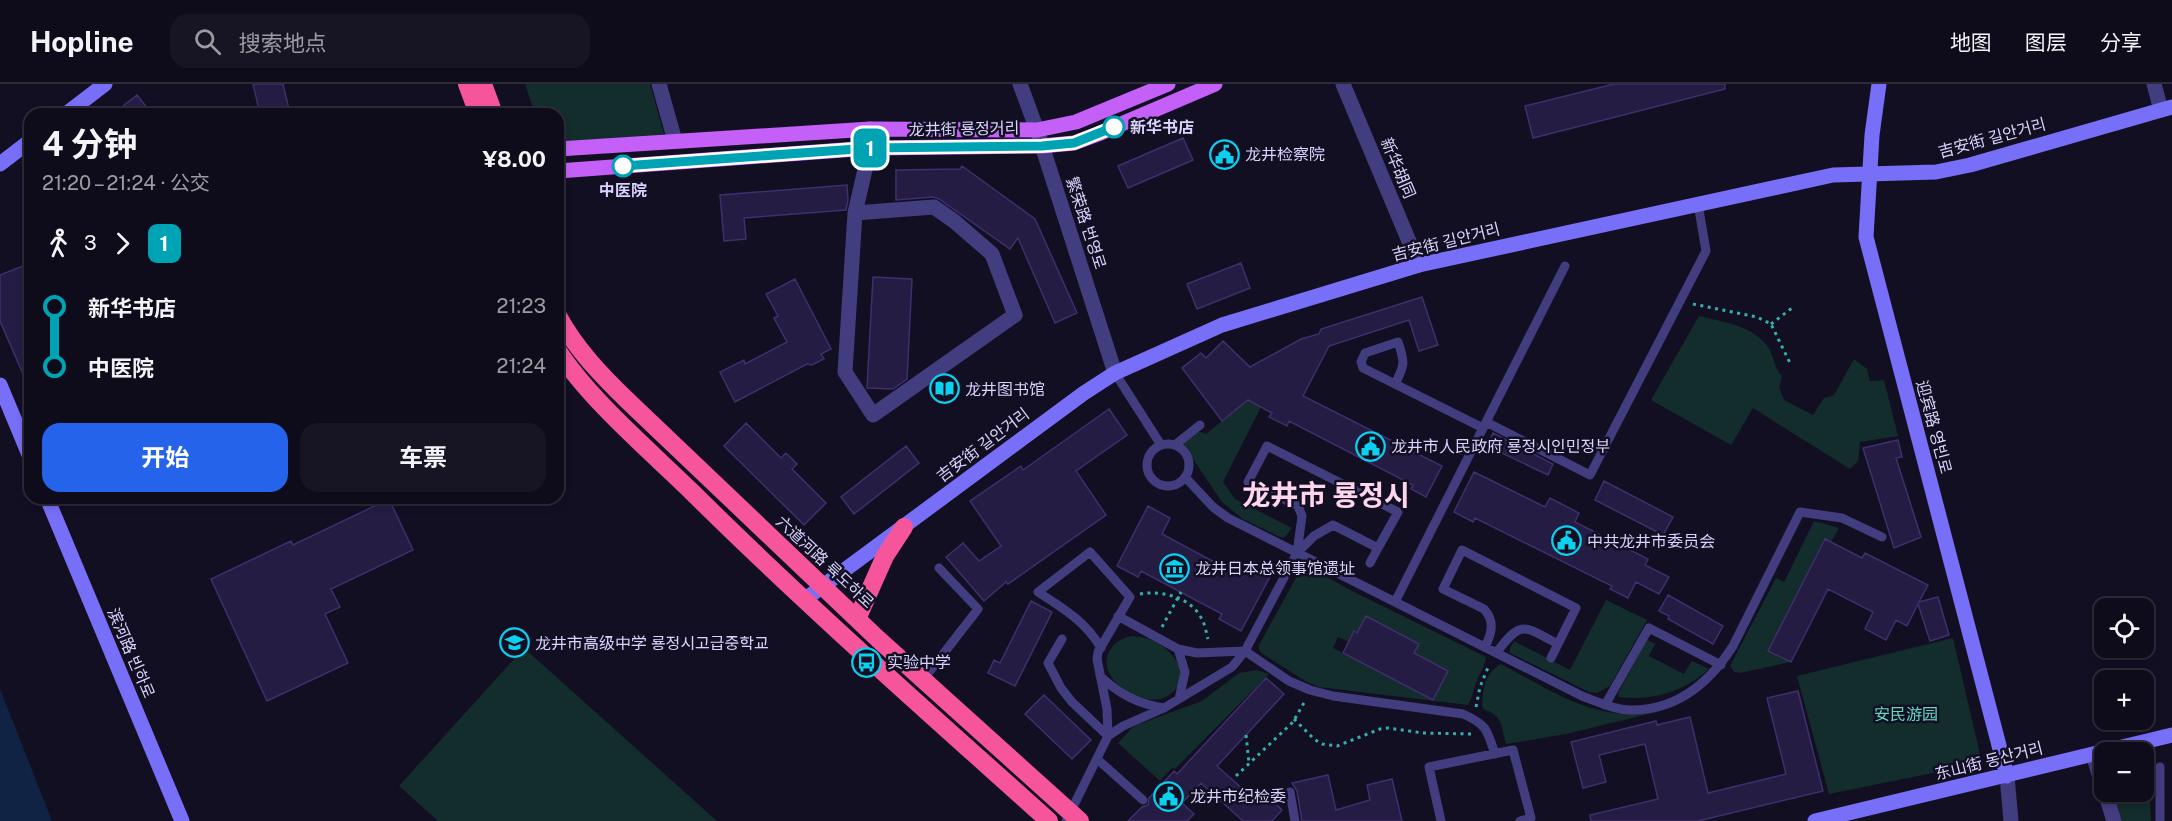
<!DOCTYPE html>
<html lang="zh">
<meta charset="utf-8">
<style>
:root{--surface:#0e0b1a;--page:#171423;--text:#f1f3f6;--muted:#9b9ba2;--line:#2e2b39;--accent:#2563eb}
body{margin:0;font-family:"Public Sans","Noto Sans SC","Noto Sans KR",sans-serif;background:var(--page);color:var(--text);height:100vh;display:flex;flex-direction:column;font-size:22px;white-space:nowrap}
*{box-sizing:border-box;margin:0}
p{font-size:20px;color:var(--muted)}
.icon{flex:none;width:33px;height:33px;fill:none;stroke:currentColor;stroke-width:2;stroke-linecap:round;stroke-linejoin:round}
.map{position:relative;flex:1;overflow:hidden}
.sheet{position:absolute;left:24px;top:24px;width:540px;height:396px;display:flex;flex-direction:column;background:var(--surface);border-radius:18px;box-shadow:0 3px 9px #0003,0 0 0 2px var(--line)}
.sheet>*{flex:none}
.badge{padding:0 12px;border-radius:9px;font-size:21px;line-height:39px}
.fabs{position:absolute;left:2094px;top:514px;display:grid;gap:12px}
.fabs a{display:grid;place-items:center;width:60px;height:60px;border-radius:12px;background:var(--surface);box-shadow:0 3px 9px #0003,0 0 0 2px var(--line);font-size:30px}
.map>.badge{position:absolute;translate:-50% -50%;box-shadow:0 0 0 3px #fff}
.legs{display:flex;align-items:center;gap:9px;height:66px;padding:0 18px;font-size:20px}
.legs p{margin-inline-start:auto}
.overview{display:flex;align-items:center;justify-content:space-between;height:102px;padding:0 18px}
h1{font-size:33px;font-weight:700;line-height:45px}
.button{display:flex;gap:12px;margin-top:auto;padding:12px 18px}
.button a{flex:1;height:69px;border-radius:18px;background:var(--accent);color:#fff;font-size:24px;font-weight:700;line-height:69px;text-align:center}
.button a+a{background:var(--page);color:var(--text)}
ul{padding:0 18px;list-style:none}
li{display:flex;align-items:center;gap:21px;height:60px;font-size:22px}
li i{display:grid;place-items:center;width:9px;height:100%;margin:0 8px;background:currentColor}
li i::after{content:'';width:15px;height:15px;margin:-8px;border:4px solid;border-radius:50%;background:var(--surface)}
li p{margin-inline-start:auto}
li:first-child i{background:linear-gradient(#0000 50%,currentColor 0)}
li:last-child i{background:linear-gradient(currentColor 50%,#0000 0)}
header{display:flex;align-items:center;gap:36px;box-sizing:border-box;height:84px;padding:0 30px;background:var(--surface);border-bottom:2px solid var(--line)}
header strong{font-size:28px}
nav{display:flex;gap:33px;margin-inline-start:auto;font-size:21px}
.search{width:420px;height:54px;background:var(--page);display:flex;align-items:center;gap:15px;box-sizing:border-box;padding:0 21px;border-radius:18px;color:var(--muted);font-size:22px}
.map>svg:first-child{display:block}
.green{fill:#132c2c;fill-rule:evenodd}
.water{fill:#102345}
.building{fill:#251c43;stroke:#3e2f6d;stroke-width:1.5}
.lines{fill:none;stroke-linecap:round;stroke-linejoin:round}
.path{stroke:#35afac;stroke-width:3;stroke-dasharray:3 4.5;stroke-linecap:butt}
.lane{stroke:#423d7f;stroke-width:9}
.street{stroke:#423d7f;stroke-width:15}
.secondary{stroke:#786ff8;stroke-width:15}
.primary{stroke:#c460f7;stroke-width:15}
.highway{stroke:#f6559c;stroke-width:18}
.line-1-casing{stroke:#fff;stroke-width:14}
.line-1{stroke:#00a3b4;stroke-width:9}
.stop-1-dot{fill:#fff;stroke:#00a3b4;stroke-width:3}
.labels{text-anchor:middle;dominant-baseline:central;stroke-width:5;stroke-linejoin:round;paint-order:stroke}
.stop-label{font-size:16px;font-weight:bold;fill:#d9d3fd;stroke:#130f23;text-anchor:start}
.street-label{font-size:16px;fill:#d9d3fd;stroke:#130f23}
.poi-label{font-size:16px;fill:#d9d3fd;stroke:#130f23;text-anchor:start}
.park-label{font-size:16px;fill:#63d9c0;stroke:#130f23}
.town-label{font-size:28px;font-weight:bold;fill:#fdd5ed;stroke:#130f23}
</style>
<header>
<strong>Hopline</strong>
<div class="search"><svg class="icon" aria-label="search" viewBox="0 0 24 24"><circle cx="10" cy="10" r="6"/><path d="M15 15l6 6"/></svg>搜索地点</div>
<nav><a>地图</a><a>图层</a><a>分享</a></nav>
</header>
<div class="map">
<svg width="2172" height="737" viewBox="0 0 2172 737">
<rect width="100%" height="100%" fill="#130f23"/>
<path class="green" d="M 525,0 L 650,0 L 664,50 L 558,67 L 558,30 L 535,30 Z
M 1699,232 C 1723,238 1752,241 1768,263 C 1775,273 1773,283 1782,292 L 1779,303 L 1784,316 L 1813,331 L 1824,314 L 1834,311 L 1854,275 L 1867,285 L 1870,297 L 1884,296 L 1898,352 L 1860,358 L 1858,377 L 1850,385 L 1753,324 L 1731,361 L 1651,316 Z
M 1250,314 L 1261,323 L 1223,398 L 1235,415 L 1292,444 L 1285,453 L 1282,454 L 1243,435 L 1222,418 L 1182,359 L 1198,347 L 1206,350 Z
M 1814,437 L 1839,444 L 1831,458 L 1824,455 L 1768,567 L 1791,578 L 1740,589 L 1734,588 L 1730,582 L 1776,494 L 1784,498 Z
M 1306,484 L 1316,487 L 1352,507 L 1486,573 C 1485,583 1480,588 1477,597 C 1473,606 1473,613 1468,621 L 1319,603 L 1305,597 L 1263,570 L 1259,566 L 1259,561 L 1297,492 ZM 1354,548 L 1448,587 L 1433,616 L 1333,564 L 1338,553 L 1349,558 Z
M 1606,516 L 1647,536 L 1610,602 L 1597,609 L 1589,608 L 1510,569 L 1510,564 L 1514,557 L 1570,586 Z
M 1133,552 C 1139,553 1145,553 1151,556 C 1170,563 1191,587 1175,606 C 1171,610 1166,614 1159,615 C 1136,620 1094,592 1110,566 C 1116,557 1122,554 1133,552 Z
M 1953,554 L 1982,679 L 1829,710 L 1797,592 Z
M 1647,556 L 1655,560 L 1649,572 L 1684,590 L 1692,577 L 1709,585 C 1684,608 1652,617 1619,613 L 1618,609 Z
M 524,564 L 717,737 L 438,737 L 399,702 Z
M 1501,580 C 1539,600 1580,628 1624,630 C 1636,631 1649,628 1661,627 L 1566,650 L 1506,660 C 1501,642 1503,631 1483,625 L 1482,621 C 1483,604 1485,589 1501,580 Z
M 1257,586 L 1269,590 L 1175,685 L 1172,684 L 1160,697 L 1118,659 L 1132,644 L 1139,640 L 1202,617 L 1239,589 Z
M 2148,674 L 2151,737 L 2122,737 L 2113,708 L 2144,708 L 2144,675 Z"/>
<path class="water" d="M 0,605 L 52,737 L 0,737 Z"/>
<path class="building" d="M 253,0 L 283,0 L 290,30 L 260,30 Z
M 1614,0 L 1725,0 L 1725,5 L 1533,54 L 1525,22 Z
M 137,11 L 152,30 L 113,30 Z
M 1183,54 L 1193,76 L 1128,104 L 1118,82 Z
M 962,82 L 1035,135 L 1077,229 L 1055,239 L 1018,154 L 1010,165 L 939,115 L 933,113 L 896,116 L 896,86 L 960,85 Z
M 847,101 L 848,116 L 846,126 L 744,134 L 746,155 L 724,157 L 720,111 Z
M 30,179 L 30,306 L 0,237 L 0,191 Z
M 1241,179 L 1250,204 L 1197,225 L 1187,200 Z
M 873,193 L 912,195 L 907,295 L 893,305 L 867,304 Z
M 795,195 L 831,265 L 821,270 L 824,275 L 812,281 L 807,280 L 735,318 L 720,288 L 744,276 L 745,280 L 787,258 L 774,234 L 778,232 L 766,210 Z
M 1422,213 L 1438,261 L 1419,267 L 1409,236 L 1329,262 L 1303,312 L 1442,382 L 1426,413 L 1411,405 L 1413,401 L 1289,337 L 1287,342 L 1269,333 L 1272,329 L 1248,316 L 1222,337 L 1182,284 L 1201,269 L 1206,274 L 1223,257 L 1250,283 L 1301,255 L 1319,250 L 1321,245 Z
M 1109,325 L 1127,351 L 1076,387 L 1106,431 L 1008,500 L 1006,498 L 984,517 L 946,473 L 963,459 L 979,477 L 1001,462 L 970,417 L 1021,382 L 1023,386 Z
M 746,339 L 781,374 L 786,369 L 797,380 L 792,385 L 826,419 L 804,441 L 724,362 Z
M 1493,349 L 1553,380 L 1548,391 L 1487,362 Z
M 1898,356 L 1902,373 L 1896,374 L 1921,453 L 1894,464 L 1863,364 Z
M 906,362 L 919,379 L 854,430 L 841,413 Z
M 1474,388 L 1545,423 L 1550,414 L 1579,429 L 1575,438 L 1648,475 L 1645,481 L 1669,493 L 1659,510 L 1636,498 L 1628,514 L 1610,505 L 1612,502 L 1475,434 L 1473,438 L 1454,428 Z
M 1604,397 L 1673,433 L 1663,451 L 1595,416 Z
M 389,415 L 413,466 L 331,505 L 340,523 L 325,530 L 348,579 L 267,617 L 211,495 L 291,457 L 293,461 Z
M 1148,422 L 1170,434 L 1162,450 L 1242,493 L 1251,476 L 1273,487 L 1241,547 L 1219,535 L 1222,530 L 1141,487 L 1138,493 L 1117,482 Z
M 1825,455 L 1862,474 L 1865,469 L 1928,501 L 1919,518 L 1938,513 L 1949,551 L 1930,557 L 1918,520 L 1907,542 L 1896,536 L 1886,556 L 1865,545 L 1873,528 L 1828,505 L 1791,578 L 1768,567 Z
M 1668,511 L 1723,542 L 1713,560 L 1668,535 L 1669,532 L 1659,527 Z
M 1031,517 L 1052,528 L 1015,602 L 988,589 L 994,576 L 1000,579 Z
M 1366,532 L 1419,560 L 1414,569 L 1448,587 L 1433,616 L 1343,569 L 1354,547 L 1357,549 Z
M 1266,594 L 1284,610 L 1217,682 L 1254,715 L 1262,706 L 1282,726 L 1272,737 L 1243,737 L 1201,699 L 1182,719 L 1194,730 L 1187,737 L 1128,737 L 1142,723 L 1148,721 L 1149,714 L 1174,687 L 1177,690 Z
M 1798,607 L 1823,707 L 1698,737 L 1591,737 L 1590,731 L 1658,715 L 1645,660 L 1599,671 L 1606,698 L 1583,704 L 1571,658 L 1656,637 L 1657,641 L 1690,633 L 1708,709 L 1786,690 L 1767,614 Z
M 1044,611 L 1091,656 L 1072,675 L 1025,630 Z
M 1328,691 L 1336,726 L 1370,716 L 1367,701 L 1392,695 L 1402,737 L 1302,737 L 1297,707 L 1292,699 Z"/>
<g class="lines">
<path class="path" d="M 1693,220 L 1757,233 L 1771,240 L 1791,281
M 1771,240 L 1792,224
M 1140,510 C 1161,506 1189,513 1200,532 C 1205,539 1206,548 1208,555
M 1162,543 L 1181,508
M 1476,623 L 1480,603 L 1489,581
M 1294,635 L 1314,655 L 1322,660 L 1337,662 L 1380,645 L 1388,644 L 1423,649 L 1471,650
M 1246,651 L 1249,679
M 1236,692 L 1293,638 L 1305,617"/>
<path class="lane" d="M 1115,289 L 1161,361
M 1395,300 C 1405,281 1405,278 1398,258 L 1365,269 L 1361,278 L 1363,284 L 1483,344
M 1486,338 L 1590,391 L 1706,167 L 1698,120
M1147 381a21 21 0 1 1 42 0a21 21 0 1 1-42 0Z
M 1175,361 L 1200,341
M 1185,393 L 1213,423 L 1228,434 L 1582,612 C 1598,618 1615,626 1632,626 C 1677,626 1710,598 1733,562 L 1800,428 L 1842,434 L 1882,453
M 1370,479 L 1378,464
M 1395,518 L 1565,182
M 1118,532 L 1178,565 L 1197,569 L 1245,567 L 1289,597 L 1310,606 L 1333,612 L 1463,630 C 1488,641 1487,647 1495,670
M 1062,555 L 1048,579 L 1061,604 L 1072,618 L 1108,652
M 1485,563 C 1492,549 1495,537 1484,525 L 1443,505 L 1462,466 L 1576,524 L 1551,574
M 1178,565 L 1185,588 L 1179,615
M 1496,569 C 1522,535 1523,542 1558,560
M 1100,592 C 1119,610 1138,620 1164,624
M 923,596 L 978,525 L 939,484
M 1605,621 L 1649,544 L 1721,581
M 1108,652 L 1123,642 L 1164,624 L 1232,583 L 1245,567 L 1297,469 L 1314,452 L 1333,441 L 1378,464 L 1398,428 L 1267,362 L 1248,398 L 1298,422 L 1302,432 L 1297,469
M 1097,675 L 1143,716
M 2160,683 L 2160,737
M 1290,708 L 1295,737
M 1066,737 L 1108,652 L 1107,625 L 1097,575 L 1098,568 L 1130,513 L 1090,468 L 1038,508 C 1063,524 1086,538 1101,564
M 1441,737 L 1429,683 L 1513,666 L 1531,734 L 1520,737"/>
<path class="street" d="M 659,0 L 675,57
M 1020,0 L 1037,46 L 1115,289
M 1343,0 L 1419,181
M 2154,0 L 2161,26
M 855,129 L 934,123 L 954,137 L 992,170 L 1015,231 L 873,331 L 845,288 L 855,129 L 870,64 L 870,45
M 2093,670 L 2104,707
M 2007,692 L 2011,737
M 2105,708 L 2114,737"/>
<path class="secondary" d="M 1879,0 L 1872,51 L 1866,153 L 2007,692
M 66,30 L 105,0
M 0,80 L 30,57
M 0,301 L 30,373
M 47,414 L 182,737
M 804,516 L 1084,309 L 1115,289 L 1222,241 L 1419,181 L 1833,91 L 1936,88 L 1970,81 L 2172,23
M 1815,737 L 2172,651"/>
<path class="primary" d="M 558,65 L 870,45 L 1037,46 L 1076,38 L 1168,0
M 558,87 L 870,64 L 1042,62 L 1074,59 L 1098,50 L 1215,0"/>
<path class="highway" d="M 467,0 L 478,30
M 483,0 L 494,30
M 558,232 C 576,265 601,291 629,318 L 878,555 L 1080,737
M 558,267 C 591,317 649,366 692,408 C 807,522 929,629 1049,737
M 857,535 L 885,472 L 904,443"/>
</g>
<g class="lines">
<defs>
<path id="line-1" d="M 623,82 L 870,64 L 1042,62 L 1074,59 L 1114,43"/>
</defs>
<use href="#line-1" class="line-1-casing"/>
<use href="#line-1" class="line-1"/>
</g>
<defs>
<symbol id="civic-ring" viewBox="-11 -11 22 22"><circle r="9.5" fill="#130f23" stroke="#0cd0ef" stroke-width="1.5"/><path d="M-.6-6.5H3V-4.5H.6V-3L4-1V1h2V6H-6V1h2V-1L-.6-3ZM-1.2 2.5V6h2.4V2.5Z" fill="#0cd0ef"/></symbol>
<symbol id="library-ring" viewBox="-11 -11 22 22"><circle r="9.5" fill="#130f23" stroke="#0cd0ef" stroke-width="1.5"/><path d="M-6-4Q-3-5.5-.7-3.5V5Q-3 3-6 4ZM6-4Q3-5.5 .7-3.5V5Q3 3 6 4Z" fill="#0cd0ef"/></symbol>
<symbol id="museum-ring" viewBox="-11 -11 22 22"><circle r="9.5" fill="#130f23" stroke="#0cd0ef" stroke-width="1.5"/><path d="M0-6L6-3V-2H-6V-3ZM-5-1h2V3h-2ZM-1-1h2V3h-2ZM3-1h2V3H3ZM-6 4H6V6H-6Z" fill="#0cd0ef"/></symbol>
<symbol id="school-ring" viewBox="-11 -11 22 22"><circle r="9.5" fill="#130f23" stroke="#0cd0ef" stroke-width="1.5"/><path d="M0-5L7-2L0 1L-7-2ZM-4 1L0 2.5L4 1V4Q0 6-4 4Z" fill="#0cd0ef"/></symbol>
<symbol id="bus-ring" viewBox="-11 -11 22 22"><circle r="9.5" fill="#130f23" stroke="#0cd0ef" stroke-width="1.5"/><path d="M-5-6H5V4H4V6H2V4H-2V6H-4V4H-5ZM-3.5-4V0h7V-4ZM-3.5 1.2v1.5H-2V1.2ZM2 1.2v1.5H3.5V1.2Z" fill="#0cd0ef"/></symbol>
</defs>
<g fill-rule="evenodd">
<use href="#civic-ring" x="1208" y="54" width="33" height="33"/>
<use href="#library-ring" x="928" y="288" width="33" height="33"/>
<use href="#civic-ring" x="1354" y="346" width="33" height="33"/>
<use href="#civic-ring" x="1550" y="440" width="33" height="33"/>
<use href="#museum-ring" x="1158" y="468" width="33" height="33"/>
<use href="#school-ring" x="498" y="542" width="33" height="33"/>
<use href="#bus-ring" x="850" y="562" width="33" height="33"/>
<use href="#civic-ring" x="1152" y="696" width="33" height="33"/>
</g>
<g class="stop-1-dot">
<circle cx="1114" cy="43" r="10"/>
<circle cx="623" cy="82" r="10"/>
</g>
<g class="labels">
<g class="stop-label">
<text x="1130" y="43">新华书店</text>
<text x="623" y="106" text-anchor="middle">中医院</text>
</g>
<g class="street-label">
<text transform="translate(964 45) rotate(-1)">龙井街 룡정거리</text>
<text transform="translate(1992 54) rotate(-15)">吉安街 길안거리</text>
<text transform="translate(1398 84) rotate(67)">新华胡同</text>
<text transform="translate(1086 139) rotate(72)">繁荣路 번영로</text>
<text transform="translate(1446 158) rotate(-14)">吉安街 길안거리</text>
<text transform="translate(1934 343) rotate(75)">迎宾路 영빈로</text>
<text transform="translate(983 361) rotate(-37)">吉安街 길안거리</text>
<text transform="translate(825 478) rotate(43)">六道河路 륙도하로</text>
<text transform="translate(131 569) rotate(67)">滨河路 빈하로</text>
<text transform="translate(1989 677) rotate(-14)">东山街 동산거리</text>
</g>
<g class="poi-label">
<text x="1245" y="70">龙井检察院</text>
<text x="965" y="305">龙井图书馆</text>
<text x="1391" y="362">龙井市人民政府 룡정시인민정부</text>
<text x="1587" y="457">中共龙井市委员会</text>
<text x="1195" y="484">龙井日本总领事馆遗址</text>
<text x="535" y="559">龙井市高级中学 룡정시고급중학교</text>
<text x="887" y="578">实验中学</text>
<text x="1190" y="712">龙井市纪检委</text>
</g>
<g class="park-label">
<text x="1906" y="630">安民游园</text>
</g>
<g class="town-label">
<text x="1326" y="410">龙井市 룡정시</text>
</g>
</g>
</svg>
<div class="fabs">
<a><svg class="icon" aria-label="locate" viewBox="0 0 24 24"><circle cx="12" cy="12" r="6"/><path d="M12 2v4M12 18v4M2 12h4M18 12h4"/></svg></a>
<a>+</a>
<a>−</a>
</div>
<b class="badge" style="left:870px;top:64px;background:#00a3b4;color:#fff">1</b>
<section class="sheet">
<div class="overview"><div><h1>4 分钟</h1><p>21:20 – 21:24 · 公交</p></div><b>¥8.00</b></div>
<div class="legs"><svg class="icon" aria-label="walk" viewBox="0 0 24 24"><circle cx="13" cy="4" r="2"/><path d="M13 8l-2 6 4 7M11 14l-3 7M7 12l3-4h3l4 4"/></svg>3<svg class="icon" aria-label="forward" viewBox="0 0 24 24"><path d="M9 5l7 7-7 7"/></svg><b class="badge" style="background:#00a3b4;color:#fff">1</b></div>
<ul>
<li><i style="color:#00a3b4"></i><b>新华书店</b><p>21:23</p></li>
<li><i style="color:#00a3b4"></i><b>中医院</b><p>21:24</p></li>
</ul>
<div class="button"><a>开始</a><a>车票</a></div>
</section>
</div>
